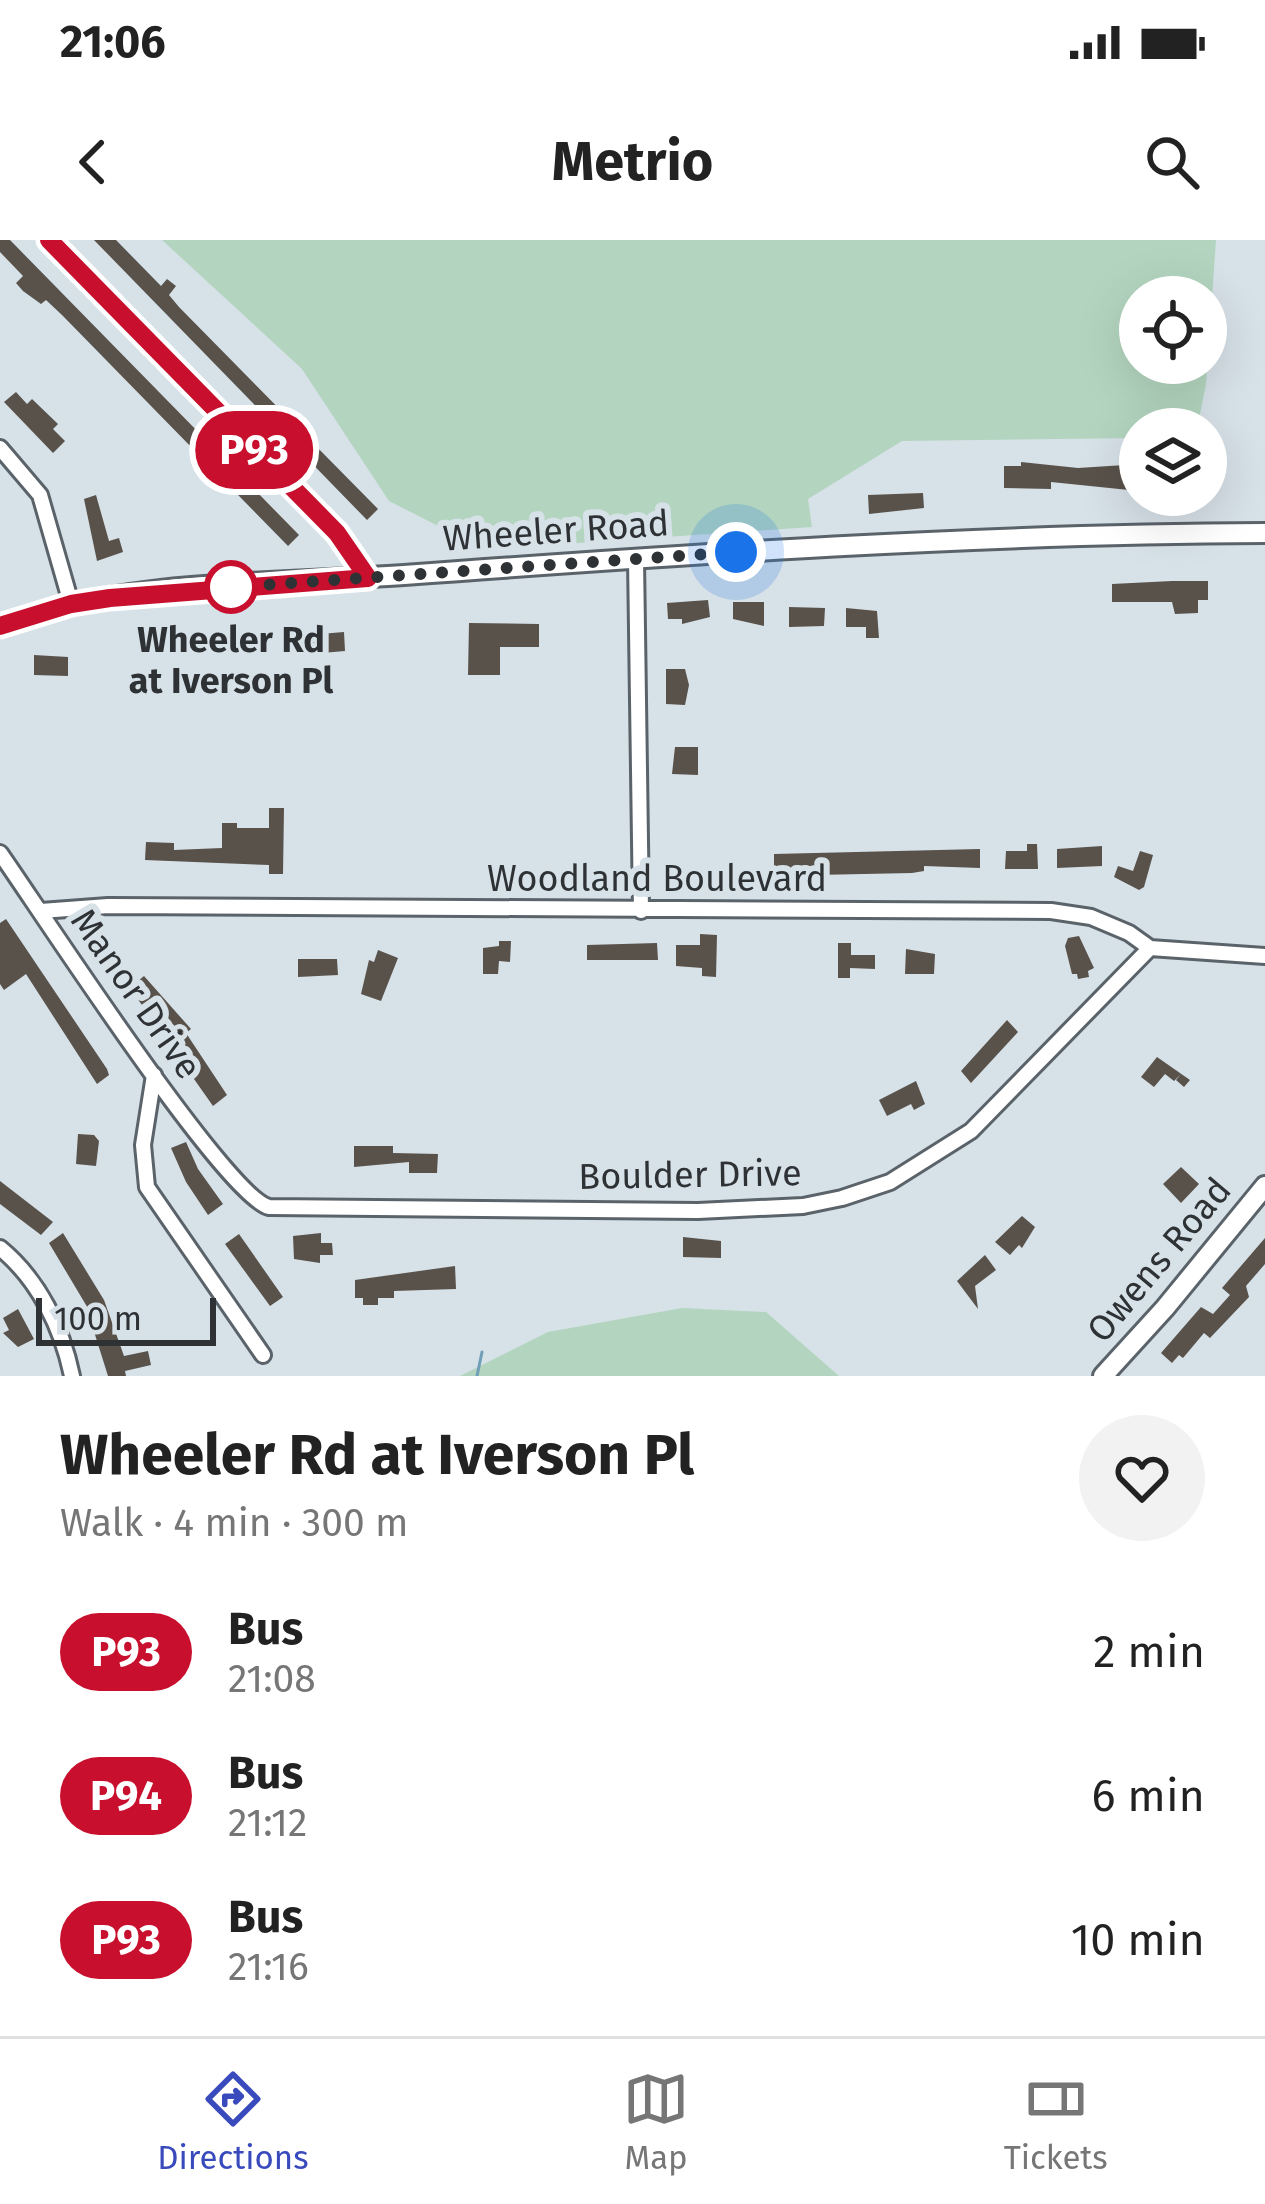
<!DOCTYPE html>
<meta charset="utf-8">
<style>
:root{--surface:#fff;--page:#f2f2f2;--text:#222;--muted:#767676;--line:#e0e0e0;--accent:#394abd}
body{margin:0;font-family:"Fira Sans",sans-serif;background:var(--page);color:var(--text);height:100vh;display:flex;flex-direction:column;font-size:45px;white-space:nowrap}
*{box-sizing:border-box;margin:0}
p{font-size:39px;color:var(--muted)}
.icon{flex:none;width:66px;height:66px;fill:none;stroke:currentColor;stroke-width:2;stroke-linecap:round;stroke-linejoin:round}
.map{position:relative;height:1136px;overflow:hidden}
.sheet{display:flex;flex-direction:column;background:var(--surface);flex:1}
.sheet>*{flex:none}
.badge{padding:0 24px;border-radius:39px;font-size:42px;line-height:78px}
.buttons{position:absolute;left:1119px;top:36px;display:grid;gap:24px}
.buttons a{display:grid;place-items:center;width:108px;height:108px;border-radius:50%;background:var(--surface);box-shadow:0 12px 48px #0002;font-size:60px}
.scale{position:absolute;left:36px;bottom:30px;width:180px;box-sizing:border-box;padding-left:12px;border:6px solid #2e3235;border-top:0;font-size:33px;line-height:42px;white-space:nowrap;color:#2e3235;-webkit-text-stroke:9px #d7e1e8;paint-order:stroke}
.you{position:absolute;width:60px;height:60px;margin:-30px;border:9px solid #fff;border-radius:50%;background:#1a73e8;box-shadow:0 0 0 18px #1a73e833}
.map>.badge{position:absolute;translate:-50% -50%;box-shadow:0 0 0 6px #fff}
.round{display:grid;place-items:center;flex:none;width:126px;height:126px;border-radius:63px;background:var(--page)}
.summary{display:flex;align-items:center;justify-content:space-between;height:204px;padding:0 60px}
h1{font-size:57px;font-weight:700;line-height:90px}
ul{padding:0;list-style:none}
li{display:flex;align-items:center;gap:36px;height:144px;padding:0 60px}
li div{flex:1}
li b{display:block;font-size:45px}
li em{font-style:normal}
li .badge{min-width:132px;font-weight:700;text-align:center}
.status{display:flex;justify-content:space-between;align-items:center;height:84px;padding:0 60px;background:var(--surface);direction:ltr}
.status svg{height:33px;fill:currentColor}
header{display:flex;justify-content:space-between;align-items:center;height:156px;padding:0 60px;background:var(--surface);font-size:54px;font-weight:700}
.tabs{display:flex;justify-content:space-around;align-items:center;height:168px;border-top:3px solid var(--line);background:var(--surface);font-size:33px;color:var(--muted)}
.tabs a{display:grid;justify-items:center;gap:6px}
.tabs .selected{color:var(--accent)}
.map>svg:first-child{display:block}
.green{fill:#b3d5bf;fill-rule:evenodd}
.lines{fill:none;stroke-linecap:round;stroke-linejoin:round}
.stream{stroke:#6f9fb7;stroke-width:3}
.building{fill:#59524b}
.street-casing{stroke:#5b636a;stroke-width:20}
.secondary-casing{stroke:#5b636a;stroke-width:24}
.street{stroke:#fff;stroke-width:14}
.secondary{stroke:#fff;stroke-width:18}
.line-casing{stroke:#fff;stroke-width:27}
.line{stroke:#c8102e;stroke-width:18}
.walk{stroke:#2e3235;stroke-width:12;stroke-dasharray:0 21.6}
.stop-dot{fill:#fff;stroke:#c8102e;stroke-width:6}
.labels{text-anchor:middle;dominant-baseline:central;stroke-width:12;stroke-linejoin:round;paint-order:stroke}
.street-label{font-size:36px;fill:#2e3235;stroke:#d7e1e8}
.stop-label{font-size:36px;font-weight:bold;fill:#2e3235;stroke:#d7e1e8}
</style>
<div class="status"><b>21:06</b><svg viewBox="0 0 49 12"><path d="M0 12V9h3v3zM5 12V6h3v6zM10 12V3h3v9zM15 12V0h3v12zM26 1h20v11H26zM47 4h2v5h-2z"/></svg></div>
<header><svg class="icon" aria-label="back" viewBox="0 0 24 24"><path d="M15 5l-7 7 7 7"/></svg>Metrio<svg class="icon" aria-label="search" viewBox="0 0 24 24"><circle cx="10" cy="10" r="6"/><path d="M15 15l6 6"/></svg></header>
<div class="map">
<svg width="1265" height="1136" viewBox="0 0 1265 1136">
<rect width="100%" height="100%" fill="#d7e1e8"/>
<path class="green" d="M 162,0 L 1216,0 L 1206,144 L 1197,189 L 1140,189 L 1140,198 L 902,201 L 808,259 L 812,287 L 489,309 L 446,290 L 389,261 L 302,129 ZM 1140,57 L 1206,57 L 1206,123 L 1140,123 Z
M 682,1068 L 766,1072 L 839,1136 L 460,1136 L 548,1092 Z"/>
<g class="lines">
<path class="stream" d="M 477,1136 L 482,1112"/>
</g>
<path class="building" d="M 0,0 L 10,0 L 299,295 L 288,306 L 62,75 L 46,60 L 41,64 L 23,51 L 16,43 L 23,36 L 0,12 Z
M 94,0 L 116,0 L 161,46 L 167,39 L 176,46 L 169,55 L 179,67 L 378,269 L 367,280 Z
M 16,152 L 27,164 L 32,159 L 58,184 L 53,189 L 65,201 L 53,213 L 4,162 Z
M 1125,215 L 1140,215 L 1140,243 L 1129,243 L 1129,250 L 1051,242 L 1051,249 L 1004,248 L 1004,226 L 1021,226 L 1021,222 L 1078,228 L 1125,225 Z
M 923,253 L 924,268 L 869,274 L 868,255 Z
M 96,255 L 109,301 L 119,298 L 123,312 L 97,321 L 84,259 Z
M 1172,341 L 1208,341 L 1208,360 L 1198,360 L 1198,373 L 1175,374 L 1172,362 L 1112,362 L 1112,344 Z
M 708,360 L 710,377 L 682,384 L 682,379 L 668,379 L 667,363 Z
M 733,362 L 764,362 L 764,386 L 733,379 Z
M 789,367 L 825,368 L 824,386 L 789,387 Z
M 846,368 L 877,371 L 879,398 L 866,398 L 866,387 L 846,387 Z
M 469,383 L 539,384 L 539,407 L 500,407 L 500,435 L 468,435 Z
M 344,392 L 345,411 L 310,414 L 308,395 Z
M 34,415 L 68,417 L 68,436 L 34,435 Z
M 666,429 L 685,429 L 689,445 L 685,465 L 666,464 Z
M 675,507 L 698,507 L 698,535 L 672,534 Z
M 269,568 L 284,568 L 283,634 L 269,634 L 269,625 L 145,620 L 146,602 L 174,603 L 174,610 L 222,608 L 222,583 L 237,583 L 237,588 L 269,588 Z
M 1027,604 L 1037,604 L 1038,629 L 1005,629 L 1006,611 L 1027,611 Z
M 1102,606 L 1102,626 L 1057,628 L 1057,609 Z
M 980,609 L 980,628 L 924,626 L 924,631 L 912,633 L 815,635 L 815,626 L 796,626 L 796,633 L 774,634 L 774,614 Z
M 1140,611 L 1153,615 L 1144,647 L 1139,650 L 1114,637 L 1118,626 L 1133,631 Z
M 6,679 L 107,829 L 109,835 L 97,844 L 26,734 L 4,750 L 0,744 L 0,683 Z
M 700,694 L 717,695 L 716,737 L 702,736 L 702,728 L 676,726 L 676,705 L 700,705 Z
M 1079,696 L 1094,728 L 1088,731 L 1089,737 L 1078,739 L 1077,734 L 1072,734 L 1065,706 L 1068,698 Z
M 499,701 L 511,701 L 510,722 L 499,721 L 498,734 L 483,734 L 483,708 L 499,706 Z
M 657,703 L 658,720 L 587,720 L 587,705 Z
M 838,703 L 851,703 L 851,715 L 875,715 L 875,729 L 850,728 L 850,738 L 838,738 Z
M 906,709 L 935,714 L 934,734 L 905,734 Z
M 378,710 L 398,718 L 381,761 L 361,754 L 369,720 L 374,722 Z
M 298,719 L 337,719 L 338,735 L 298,737 Z
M 144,736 L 191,789 L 186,793 L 227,855 L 213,866 L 137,758 L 132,746 Z
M 1007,780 L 1018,792 L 971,843 L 961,831 Z
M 1157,817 L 1190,840 L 1184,847 L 1176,840 L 1181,834 L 1174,841 L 1165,834 L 1154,847 L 1141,837 Z
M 916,841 L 925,864 L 914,870 L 911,864 L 887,876 L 879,860 Z
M 78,894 L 94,895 L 99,901 L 96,926 L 76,924 Z
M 186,902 L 198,929 L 223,964 L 208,975 L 186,942 L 171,908 Z
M 354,906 L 393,906 L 393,913 L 438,914 L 437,933 L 409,933 L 409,922 L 354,927 Z
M 1181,927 L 1199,944 L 1181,963 L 1163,944 Z
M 0,941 L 53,982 L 41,995 L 0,964 Z
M 1022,976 L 1035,987 L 1022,1008 L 1019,1005 L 1010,1015 L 995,1002 Z
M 63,993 L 104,1060 L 124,1116 L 148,1111 L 151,1125 L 125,1131 L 126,1136 L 108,1136 L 91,1082 L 95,1080 L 49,1003 Z
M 321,993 L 321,1003 L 332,1003 L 333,1015 L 320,1015 L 320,1023 L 294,1019 L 293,996 Z
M 239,994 L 283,1057 L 270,1066 L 225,1004 Z
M 683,997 L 721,1001 L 721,1018 L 683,1017 Z
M 1265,998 L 1265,1024 L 1246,1046 L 1249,1057 L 1210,1098 L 1204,1093 L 1183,1118 L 1179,1115 L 1172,1123 L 1161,1113 L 1201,1067 L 1213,1074 L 1230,1055 L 1222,1048 Z
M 985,1015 L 996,1030 L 975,1046 L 978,1069 L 957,1041 Z
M 455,1026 L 456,1049 L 394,1051 L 394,1058 L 378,1058 L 378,1065 L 363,1065 L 363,1058 L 355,1058 L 355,1040 Z
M 18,1069 L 34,1099 L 18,1107 L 3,1093 L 9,1090 L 3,1078 Z"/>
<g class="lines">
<defs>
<path id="street" d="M 0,208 L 40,255 L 71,363
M 636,319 L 641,671
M 0,613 C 38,667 225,956 269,967 L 698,971 L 803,966 L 842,958 L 890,942 L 971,891 L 1150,708
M 41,671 L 108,666 L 1051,671 L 1091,677 L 1129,693 L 1150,708 L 1265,716
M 154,835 L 143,905 L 147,947 L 263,1115
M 0,1008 C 39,1040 62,1088 72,1136"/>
<path id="secondary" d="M 49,0 L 337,293 L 368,337
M 0,386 C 121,339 275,344 404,335 C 691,314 977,294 1265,293
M 1103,1136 L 1165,1068 L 1265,946"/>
</defs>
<use href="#street" class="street-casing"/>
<use href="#secondary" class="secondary-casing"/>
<use href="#street" class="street"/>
<use href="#secondary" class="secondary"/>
</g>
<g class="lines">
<defs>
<path id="line" d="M 0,386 L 71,364 L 110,358 L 368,338 L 337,293 L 49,0"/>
</defs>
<use href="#line" class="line-casing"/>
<use href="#line" class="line"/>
<path class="walk" d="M 231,347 L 218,348 L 736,312"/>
</g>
<circle class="stop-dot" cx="231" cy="347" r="24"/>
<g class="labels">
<g class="street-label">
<text transform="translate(556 291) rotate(-4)">Wheeler Road</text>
<text x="657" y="639">Woodland Boulevard</text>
<text transform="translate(136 754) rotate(55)">Manor Drive</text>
<text transform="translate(690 935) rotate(-1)">Boulder Drive</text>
<text transform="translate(1159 1020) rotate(-50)">Owens Road</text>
</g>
<g class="stop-label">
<text x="231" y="400">Wheeler Rd<tspan x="231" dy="41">at Iverson Pl</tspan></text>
</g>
</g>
</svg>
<div class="buttons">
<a><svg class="icon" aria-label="locate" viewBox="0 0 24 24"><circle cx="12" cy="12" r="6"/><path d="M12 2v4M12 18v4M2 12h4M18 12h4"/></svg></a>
<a><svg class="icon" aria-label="layers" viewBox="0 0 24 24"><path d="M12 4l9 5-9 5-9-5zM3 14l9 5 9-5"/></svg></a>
</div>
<div class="scale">100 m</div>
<div class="you" style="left:736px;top:312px"></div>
<b class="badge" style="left:254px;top:210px;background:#c8102e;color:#fff">P93</b>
</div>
<section class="sheet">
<div class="summary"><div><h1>Wheeler Rd at Iverson Pl</h1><p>Walk · 4 min · 300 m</p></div><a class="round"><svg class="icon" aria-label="heart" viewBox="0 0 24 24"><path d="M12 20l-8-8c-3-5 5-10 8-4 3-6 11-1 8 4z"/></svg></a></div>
<ul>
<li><span class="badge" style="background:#c8102e;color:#fff">P93</span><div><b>Bus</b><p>21:08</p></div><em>2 min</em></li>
<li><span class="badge" style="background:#c8102e;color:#fff">P94</span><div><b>Bus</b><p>21:12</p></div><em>6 min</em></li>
<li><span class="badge" style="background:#c8102e;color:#fff">P93</span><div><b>Bus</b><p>21:16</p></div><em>10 min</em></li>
</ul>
</section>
<nav class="tabs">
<a class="selected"><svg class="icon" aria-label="directions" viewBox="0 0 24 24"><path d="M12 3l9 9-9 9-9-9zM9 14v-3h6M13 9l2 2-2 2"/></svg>Directions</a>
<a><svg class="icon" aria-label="map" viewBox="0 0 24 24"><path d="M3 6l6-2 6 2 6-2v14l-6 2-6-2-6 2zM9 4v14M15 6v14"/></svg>Map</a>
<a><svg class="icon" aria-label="tickets" viewBox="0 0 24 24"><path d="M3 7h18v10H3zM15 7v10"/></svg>Tickets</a>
</nav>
